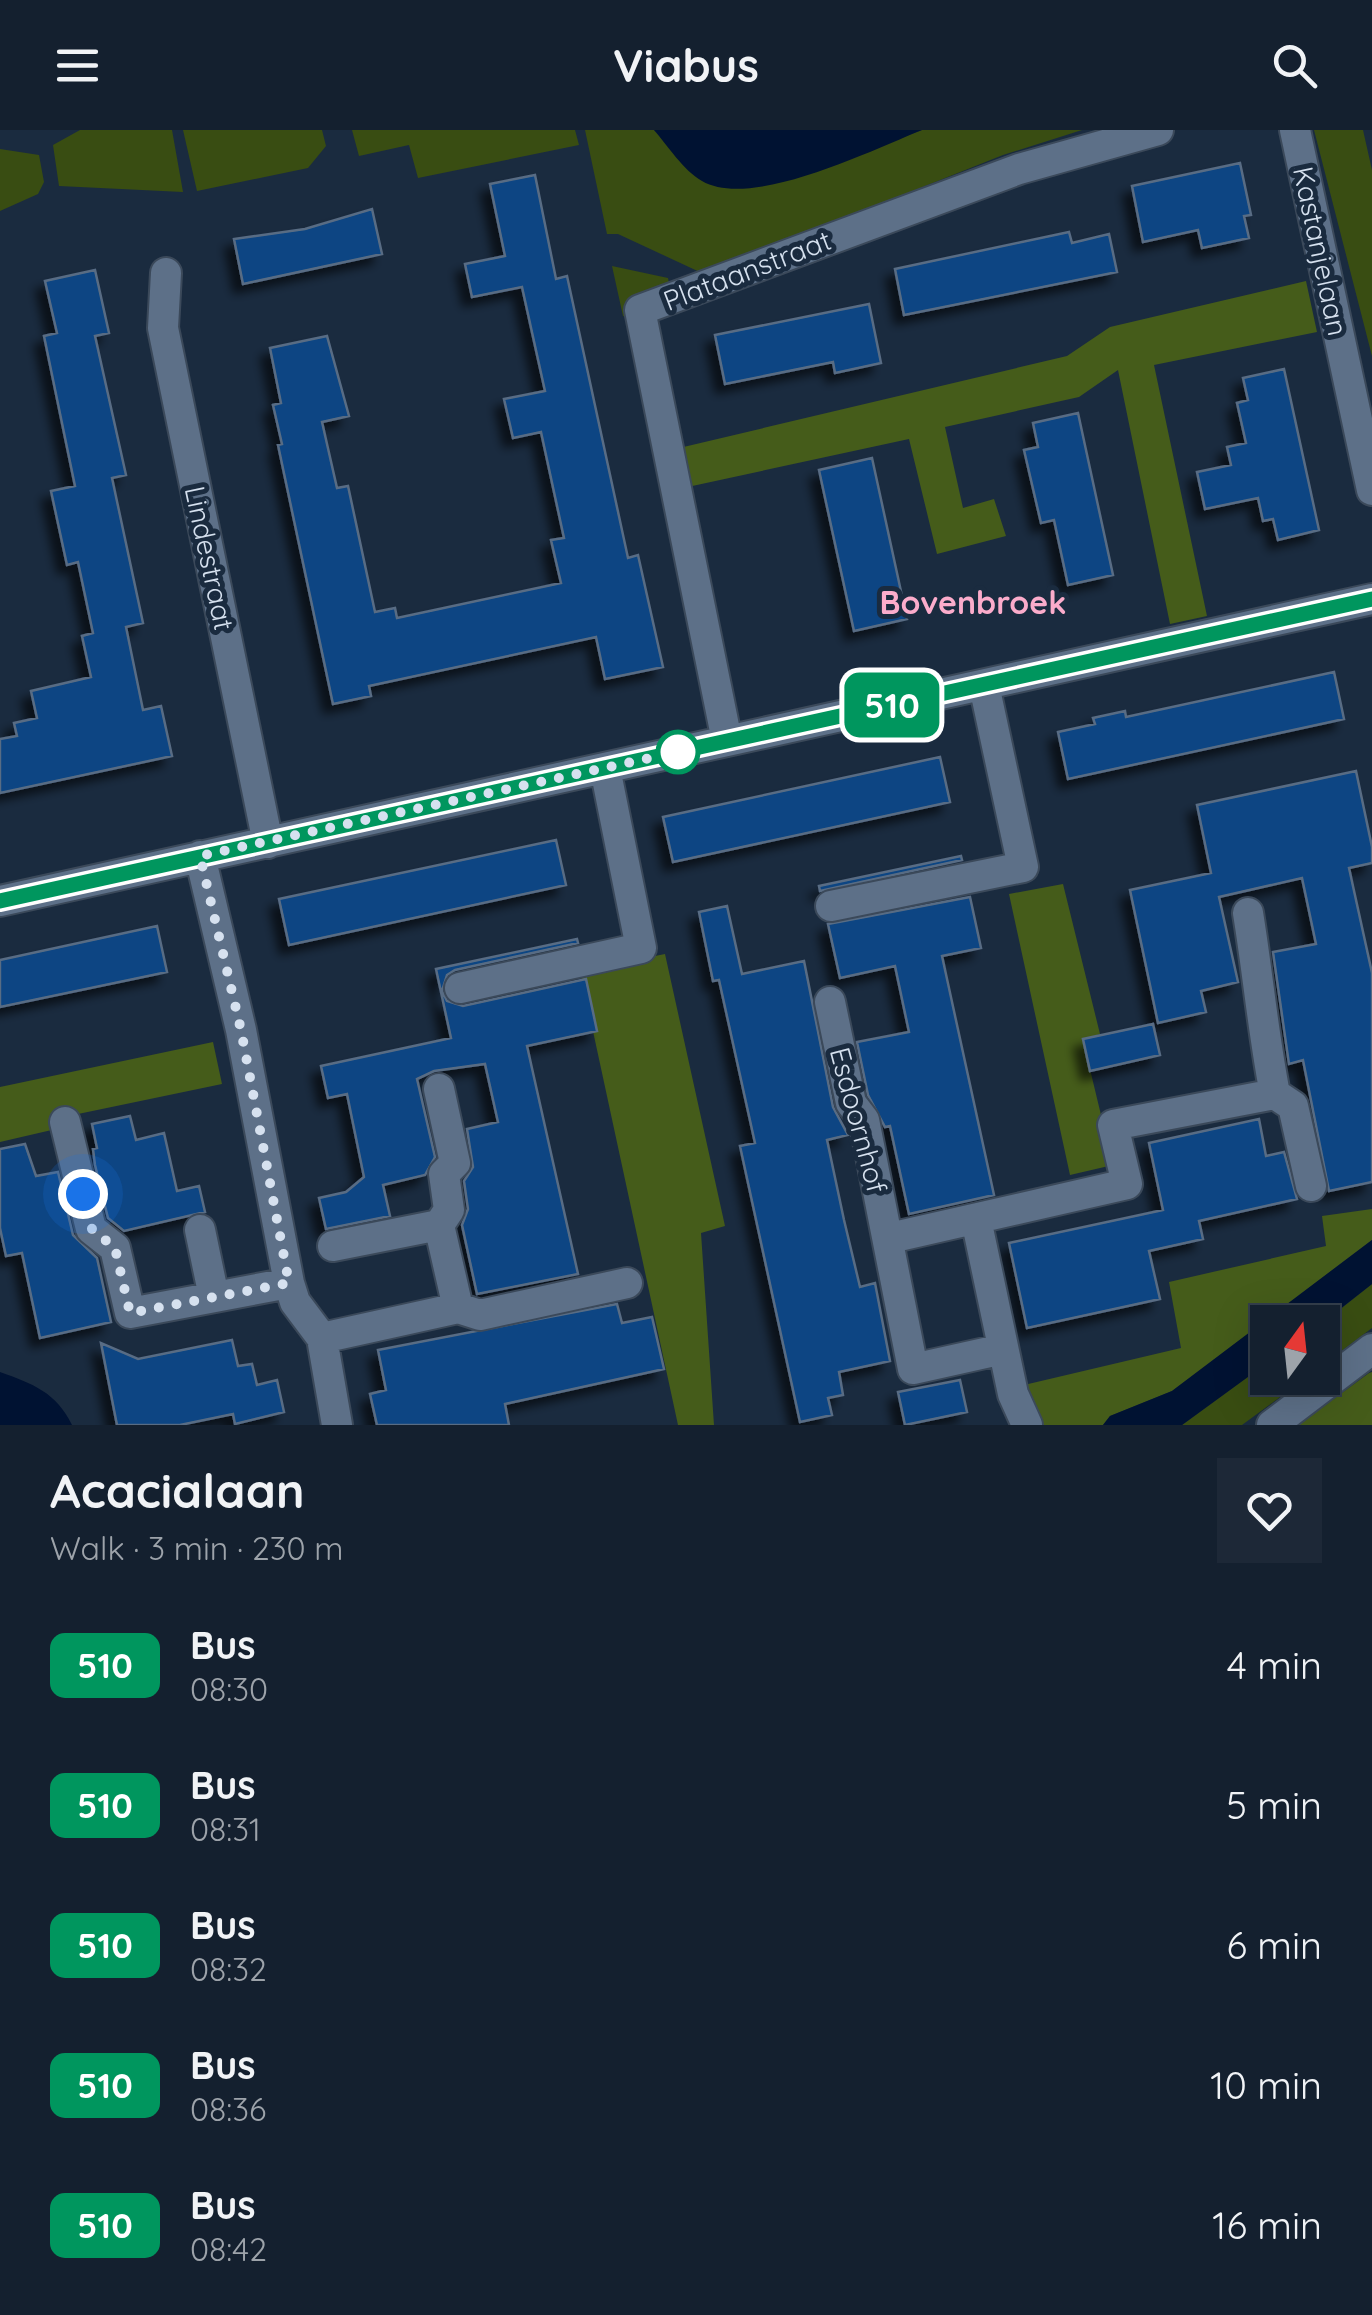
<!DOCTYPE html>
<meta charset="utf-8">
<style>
:root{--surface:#14202f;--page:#1d2837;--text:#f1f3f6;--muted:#9da3aa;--line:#333e4b}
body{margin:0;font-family:Quicksand,sans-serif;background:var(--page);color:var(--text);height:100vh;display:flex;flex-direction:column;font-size:38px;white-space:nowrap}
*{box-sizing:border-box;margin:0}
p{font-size:32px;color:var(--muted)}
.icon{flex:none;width:55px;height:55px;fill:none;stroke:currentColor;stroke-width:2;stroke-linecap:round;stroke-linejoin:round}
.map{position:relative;height:1295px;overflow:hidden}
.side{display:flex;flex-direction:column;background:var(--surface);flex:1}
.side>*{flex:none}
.badge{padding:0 20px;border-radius:15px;font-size:35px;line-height:65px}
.needle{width:65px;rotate:15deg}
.fabs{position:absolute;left:1250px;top:1175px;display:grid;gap:20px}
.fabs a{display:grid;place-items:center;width:90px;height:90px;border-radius:0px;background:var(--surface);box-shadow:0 10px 40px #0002,0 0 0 2px var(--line);font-size:50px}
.you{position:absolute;width:50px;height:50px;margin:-25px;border:8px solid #fff;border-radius:50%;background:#1a73e8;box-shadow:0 0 0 15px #1a73e833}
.map>.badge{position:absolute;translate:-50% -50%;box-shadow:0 0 0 5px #fff}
.round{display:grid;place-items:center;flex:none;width:105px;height:105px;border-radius:0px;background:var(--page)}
.head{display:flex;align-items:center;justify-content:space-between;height:170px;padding:0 50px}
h1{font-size:48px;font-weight:700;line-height:75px}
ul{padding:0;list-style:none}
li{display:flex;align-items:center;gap:30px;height:140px;padding:0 50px}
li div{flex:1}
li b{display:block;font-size:38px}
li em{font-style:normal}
li .badge{min-width:110px;font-weight:700;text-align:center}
header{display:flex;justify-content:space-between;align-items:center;height:130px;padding:0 50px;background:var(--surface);font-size:45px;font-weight:700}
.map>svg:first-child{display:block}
.green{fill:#394d12}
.forest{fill:#455c1a}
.water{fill:#001232}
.building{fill:#094583;stroke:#596c84;stroke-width:2.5;filter:url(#shadow)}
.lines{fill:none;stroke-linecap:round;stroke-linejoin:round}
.street-casing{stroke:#3b495a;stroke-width:34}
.street{stroke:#5d7088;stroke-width:30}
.line-casing{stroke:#fff;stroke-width:22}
.line{stroke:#00965e;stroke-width:15}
.walk{stroke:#d6e1ef;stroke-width:10;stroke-dasharray:0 18}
.stop-dot{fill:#fff;stroke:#00965e;stroke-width:5}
.labels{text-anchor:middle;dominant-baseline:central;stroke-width:10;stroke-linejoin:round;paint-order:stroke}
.street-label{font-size:28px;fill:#d6e1ef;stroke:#1a2b3f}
.quarter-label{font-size:32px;font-weight:bold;fill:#fbaccb;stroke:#1a2b3f}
</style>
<header><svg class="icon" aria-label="menu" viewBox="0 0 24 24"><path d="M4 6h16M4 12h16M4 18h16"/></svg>Viabus<svg class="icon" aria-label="search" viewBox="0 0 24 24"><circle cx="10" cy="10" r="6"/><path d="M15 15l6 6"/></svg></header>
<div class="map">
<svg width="1372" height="1295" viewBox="0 0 1372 1295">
<defs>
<filter id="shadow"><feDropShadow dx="-9" dy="9" stdDeviation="5" flood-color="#0009"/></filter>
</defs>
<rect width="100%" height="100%" fill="#1a2b3f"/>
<path class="green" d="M 80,0 L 172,0 L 183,62 L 59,56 L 53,15 Z
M 183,0 L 322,0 L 326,16 L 308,38 L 197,61 Z
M 352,0 L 575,0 L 579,15 L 418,48 L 409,15 L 359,26 Z
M 585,0 L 654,0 L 677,26 L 883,15 L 922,0 L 1082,0 L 1003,25 L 704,144 L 618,104 L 607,104 Z
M 1314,0 L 1363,0 L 1372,40 L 1372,226 Z
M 0,19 L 39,25 L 44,52 L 38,64 L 0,81 Z
M 612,136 L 668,148 L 670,158 L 629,189 L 623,186 Z
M 1372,1154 L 1372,1198 L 1323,1235 L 1323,1193 Z
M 1267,1233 L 1268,1248 L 1306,1248 L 1242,1295 L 1182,1295 Z"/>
<path class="forest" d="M 1306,151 L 1317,202 L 1154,235 L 1207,486 L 1170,494 L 1118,240 L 1079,267 L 945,297 L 963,378 L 994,369 L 1006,406 L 937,424 L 909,309 L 683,358 L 675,319 L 1067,226 L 1110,197 Z
M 1063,754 L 1100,904 L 1083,910 L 1113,1035 L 1070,1045 L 1009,764 Z
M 665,824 L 725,1096 L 701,1103 L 714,1295 L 678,1295 L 580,841 Z
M 213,912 L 222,954 L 54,989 L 56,999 L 0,1012 L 0,957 Z
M 1372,1079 L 1372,1110 L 1172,1261 L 1110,1286 L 1103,1295 L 1039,1295 L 1024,1255 L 1181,1218 L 1169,1152 L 1326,1116 L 1322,1086 Z
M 1372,1242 L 1372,1295 L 1298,1295 L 1369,1243 Z"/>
<path class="water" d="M 654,0 L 922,0 C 872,20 751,80 702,51 C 683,40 668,16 654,0 Z
M 1372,1110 L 1372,1154 L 1322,1193 L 1268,1192 L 1267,1233 L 1182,1295 L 1103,1295 L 1110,1286 L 1172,1261 Z
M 0,1242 C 33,1254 56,1262 72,1295 L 0,1295 Z"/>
<path class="building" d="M 1240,33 L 1251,85 L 1244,86 L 1249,108 L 1202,118 L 1198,100 L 1143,112 L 1132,56 Z
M 535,45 L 556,149 L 567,146 L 628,428 L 638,425 L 663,537 L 605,549 L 596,507 L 369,556 L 371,566 L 333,574 L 278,315 L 282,314 L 273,275 L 281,273 L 270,218 L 327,206 L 349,286 L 322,292 L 337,358 L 348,356 L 375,482 L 395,478 L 397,488 L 561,453 L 551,410 L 564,408 L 541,302 L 513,308 L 504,269 L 545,261 L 522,157 L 472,167 L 465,134 L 505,126 L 490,54 Z
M 372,79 L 382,124 L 243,154 L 234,109 L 305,99 Z
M 1069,102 L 1072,113 L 1109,104 L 1117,142 L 904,185 L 895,139 Z
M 95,140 L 109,203 L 95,206 L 126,345 L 112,348 L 143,493 L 126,497 L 143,580 L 161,576 L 172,626 L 0,663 L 0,609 L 17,606 L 14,593 L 37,588 L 31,561 L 91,547 L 82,506 L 93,503 L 78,432 L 67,435 L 51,361 L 75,356 L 44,206 L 57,203 L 45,151 Z
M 869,174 L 881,233 L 835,243 L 833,232 L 725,254 L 715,205 Z
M 1284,239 L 1319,400 L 1278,410 L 1273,389 L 1263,391 L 1258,368 L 1205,379 L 1197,342 L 1231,335 L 1227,317 L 1246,313 L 1237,273 L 1248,270 L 1243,248 Z
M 1078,283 L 1113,445 L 1068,455 L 1054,390 L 1041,393 L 1024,320 L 1038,317 L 1033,293 Z
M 872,328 L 907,489 L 854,501 L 819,340 Z
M 1334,542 L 1344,589 L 1068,649 L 1058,602 L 1095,594 L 1093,588 L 1125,581 L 1126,587 Z
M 940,627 L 950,672 L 673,732 L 663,687 Z
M 1356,641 L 1372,717 L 1372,733 L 1349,738 L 1372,843 L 1372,1052 L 1329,1061 L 1303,930 L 1289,934 L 1273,822 L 1316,814 L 1302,748 L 1219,767 L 1238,852 L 1201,861 L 1206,882 L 1158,893 L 1130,760 L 1211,743 L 1197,675 Z
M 556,710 L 566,755 L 289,815 L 279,769 Z
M 961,726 L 962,730 L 820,761 L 819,756 Z
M 970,767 L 981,818 L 942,826 L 994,1065 L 909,1084 L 890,996 L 885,997 L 868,965 L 857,912 L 909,902 L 895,836 L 840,848 L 828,794 Z
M 727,776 L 742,844 L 804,831 L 833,977 L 848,1005 L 827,1010 L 844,1090 L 860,1157 L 875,1153 L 890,1231 L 839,1242 L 843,1265 L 828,1268 L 832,1285 L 800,1292 L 740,1016 L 755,1013 L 719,850 L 713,851 L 699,782 Z
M 157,796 L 167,842 L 0,877 L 0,830 Z
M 577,809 L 578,813 L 455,840 L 447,845 L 442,861 L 447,871 L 463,876 L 586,849 L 597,901 L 527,916 L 578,1144 L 477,1164 L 462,1095 L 468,1079 L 464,1051 L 473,1037 L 467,999 L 498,992 L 485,934 L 434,941 L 417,949 L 435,1027 L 425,1045 L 383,1055 L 390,1086 L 326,1099 L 319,1068 L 346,1062 L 364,1047 L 347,964 L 328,968 L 321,936 L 451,908 L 436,839 Z
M 1153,894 L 1160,925 L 1090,941 L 1083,909 Z
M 130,986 L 136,1010 L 164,1003 L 177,1061 L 199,1056 L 205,1082 L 124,1101 L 108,1088 L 95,1035 L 93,1019 L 97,1018 L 92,994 Z
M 1259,989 L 1266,1026 L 1284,1022 L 1297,1069 L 1199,1091 L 1203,1109 L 1149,1121 L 1160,1169 L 1027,1198 L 1009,1113 L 1163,1080 L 1149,1013 Z
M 25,1014 L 36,1046 L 58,1042 L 73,1105 L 97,1128 L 111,1192 L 40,1208 L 22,1123 L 6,1126 L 0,1098 L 0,1019 Z
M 617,1174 L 622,1193 L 652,1187 L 664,1239 L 505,1274 L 509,1295 L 377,1295 L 370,1264 L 386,1260 L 378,1220 Z
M 232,1210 L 238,1236 L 252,1234 L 257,1255 L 277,1250 L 284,1282 L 235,1294 L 233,1284 L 180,1295 L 117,1295 L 101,1213 L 138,1229 Z
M 960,1250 L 967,1282 L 905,1295 L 898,1262 Z"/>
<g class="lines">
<defs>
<path id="street" d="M 1295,0 L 1372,360
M 166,143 L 163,198 L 268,713
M 727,611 L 640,180 L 1019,39 L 1158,0
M 200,726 L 241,900 L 289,1153 L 295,1172 L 322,1208 L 337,1295
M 0,771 L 1372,469
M 831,776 L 1023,737 L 984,555
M 1248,783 C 1258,844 1263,903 1275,964
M 460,858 L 641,818 L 605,638
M 830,872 L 851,973 L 864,990 L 913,1239 L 1003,1219
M 439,959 L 455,1033 L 444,1044 L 449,1080 L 439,1095 L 458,1178
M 65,992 L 91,1099 L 115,1118 L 130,1183 L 289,1153
M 976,1089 L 1013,1264 L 1027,1295
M 200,1100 L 214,1167
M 890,1108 L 1127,1054 L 1113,995 L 1275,964 L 1293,976 L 1311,1056
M 333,1116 L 439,1095
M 322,1208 L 458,1178 L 480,1185 L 627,1153
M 1272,1295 L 1372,1219"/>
</defs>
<use href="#street" class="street-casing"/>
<use href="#street" class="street"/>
</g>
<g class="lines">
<defs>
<path id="line" d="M 0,771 L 1372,469"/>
</defs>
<use href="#line" class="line-casing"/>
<use href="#line" class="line"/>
<path class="walk" d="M 83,1064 L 92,1099 L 115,1118 L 130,1183 L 289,1153 L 241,900 L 200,726 L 678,622"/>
</g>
<circle class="stop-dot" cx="678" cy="622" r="20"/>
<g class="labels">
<g class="street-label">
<text transform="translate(1321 121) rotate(78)">Kastanjelaan</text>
<text transform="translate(747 140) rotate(-21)">Plataanstraat</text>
<text transform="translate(210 428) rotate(78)">Lindestraat</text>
<text transform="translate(859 990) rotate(75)">Esdoornhof</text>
</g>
<g class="quarter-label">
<text x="973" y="472">Bovenbroek</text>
</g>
</g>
</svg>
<div class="fabs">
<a><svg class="needle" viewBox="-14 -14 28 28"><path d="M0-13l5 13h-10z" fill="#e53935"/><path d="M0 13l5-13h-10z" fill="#9da3aa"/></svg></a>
</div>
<div class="you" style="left:83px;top:1064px"></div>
<b class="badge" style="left:892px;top:575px;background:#00965e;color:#fff">510</b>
</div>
<section class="side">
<div class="head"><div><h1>Acacialaan</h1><p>Walk · 3 min · 230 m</p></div><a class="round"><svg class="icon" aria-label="heart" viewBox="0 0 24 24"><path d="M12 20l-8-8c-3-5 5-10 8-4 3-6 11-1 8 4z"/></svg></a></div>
<ul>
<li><span class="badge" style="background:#00965e;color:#fff">510</span><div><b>Bus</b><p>08:30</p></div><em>4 min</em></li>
<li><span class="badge" style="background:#00965e;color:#fff">510</span><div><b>Bus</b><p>08:31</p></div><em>5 min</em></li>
<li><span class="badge" style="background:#00965e;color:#fff">510</span><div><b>Bus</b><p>08:32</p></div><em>6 min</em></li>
<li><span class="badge" style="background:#00965e;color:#fff">510</span><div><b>Bus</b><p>08:36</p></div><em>10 min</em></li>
<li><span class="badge" style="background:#00965e;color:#fff">510</span><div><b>Bus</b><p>08:42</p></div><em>16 min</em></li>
</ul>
</section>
